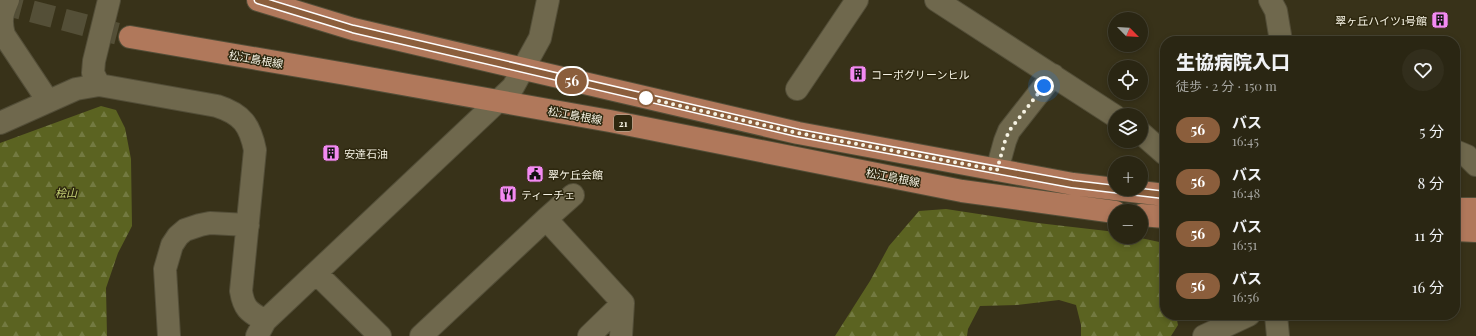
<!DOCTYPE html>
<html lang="ja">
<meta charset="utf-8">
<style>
:root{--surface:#2a2613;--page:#322e1c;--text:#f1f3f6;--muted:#a5a5a0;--line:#464333}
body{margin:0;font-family:"Playfair Display","Noto Sans JP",serif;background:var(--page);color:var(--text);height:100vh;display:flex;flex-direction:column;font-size:15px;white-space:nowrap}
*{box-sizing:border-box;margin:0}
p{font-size:13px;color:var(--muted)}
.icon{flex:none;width:22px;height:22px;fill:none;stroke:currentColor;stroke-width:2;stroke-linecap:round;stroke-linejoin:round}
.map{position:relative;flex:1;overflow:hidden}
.drawer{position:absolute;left:1160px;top:36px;width:300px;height:284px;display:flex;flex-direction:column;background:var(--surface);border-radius:16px;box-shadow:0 2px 6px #0003,0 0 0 1px var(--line)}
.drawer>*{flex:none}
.badge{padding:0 8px;border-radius:13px;font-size:14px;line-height:26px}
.needle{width:26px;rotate:114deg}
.controls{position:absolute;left:1108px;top:12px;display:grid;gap:8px}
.controls a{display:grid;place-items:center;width:40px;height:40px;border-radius:50%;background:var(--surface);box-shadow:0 2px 6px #0003,0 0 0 1px var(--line);font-size:20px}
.you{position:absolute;width:20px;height:20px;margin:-10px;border:3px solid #fff;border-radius:50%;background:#1a73e8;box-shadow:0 0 0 6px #1a73e833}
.map>.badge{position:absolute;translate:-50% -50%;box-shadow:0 0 0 2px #fff}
.round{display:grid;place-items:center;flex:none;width:42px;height:42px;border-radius:21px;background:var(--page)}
.headline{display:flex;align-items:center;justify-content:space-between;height:68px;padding:0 16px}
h1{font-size:19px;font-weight:800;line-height:30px}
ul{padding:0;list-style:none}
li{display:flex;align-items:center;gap:12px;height:52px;padding:0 16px}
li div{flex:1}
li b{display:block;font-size:15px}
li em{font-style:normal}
li .badge{min-width:44px;font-weight:700;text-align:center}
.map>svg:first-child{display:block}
.forest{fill:url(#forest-firs)}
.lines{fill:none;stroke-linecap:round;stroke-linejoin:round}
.major-tunnel{stroke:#544f37;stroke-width:22;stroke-dasharray:22 11;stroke-linecap:butt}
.minor-casing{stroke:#534e38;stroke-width:24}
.major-casing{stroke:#534e38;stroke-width:24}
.minor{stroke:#6f684d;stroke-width:22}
.major{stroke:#b0785b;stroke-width:22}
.line-casing{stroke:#fff;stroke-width:9}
.line{stroke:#8b5e3c;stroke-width:6}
.walk{stroke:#f6f3e4;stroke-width:4;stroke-dasharray:0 7.2}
.stop-dot{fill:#fff;stroke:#8b5e3c;stroke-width:2}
.labels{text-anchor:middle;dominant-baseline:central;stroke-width:3;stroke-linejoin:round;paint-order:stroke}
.shield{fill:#2e280f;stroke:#bab6a4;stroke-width:1}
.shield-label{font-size:10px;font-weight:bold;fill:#f6f3e4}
.poi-label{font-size:11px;fill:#f6f3e4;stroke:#2e280f;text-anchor:start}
.street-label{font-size:11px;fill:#f6f3e4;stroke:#2e280f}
.park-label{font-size:11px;font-style:italic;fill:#c6d376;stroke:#2e280f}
</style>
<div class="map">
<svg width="1476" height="336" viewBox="0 0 1476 336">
<defs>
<pattern id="forest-firs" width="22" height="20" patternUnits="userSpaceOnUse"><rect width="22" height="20" fill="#5b6321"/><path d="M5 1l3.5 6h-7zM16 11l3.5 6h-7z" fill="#737a41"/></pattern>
</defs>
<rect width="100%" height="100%" fill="#383219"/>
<path class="forest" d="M 101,106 L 116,110 L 125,128 L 131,159 L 132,226 L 118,253 L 106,288 L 107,336 L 0,336 L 0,143 Z
M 946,209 L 1038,223 L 1107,231 L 1115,232 L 1115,237 L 1136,237 L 1164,243 L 1165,249 L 1165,315 L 1176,315 L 1178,325 L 1171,336 L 1081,336 L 1081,325 L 1076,305 L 1059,300 L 1017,305 L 980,306 L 968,329 L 967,336 L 835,336 L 870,281 L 889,246 L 919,211 Z"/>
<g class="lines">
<path class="major-tunnel" d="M 0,3 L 130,37"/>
<defs>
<path id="minor" d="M 8,0 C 2,14 0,20 4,35 L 48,101
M 936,0 L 1115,116
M 1270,0 L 1276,11 L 1281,41
M 99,85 L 93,73 L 94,61 L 109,0
M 797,89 L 857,0
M 0,123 L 76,89 L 99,85 L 217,106 C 242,114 250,125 255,150 L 241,291 C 244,310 250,312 265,321
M 1141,133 L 1165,154
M 1455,151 L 1467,156 L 1476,165
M 997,170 L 1005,141 L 1009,131 L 1053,75
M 546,219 L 573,195
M 316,273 L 380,336
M 1276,315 L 1278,336
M 169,336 L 165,269 L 172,245 L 178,236 L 185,230 L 200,225 L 210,223 L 248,225
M 257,336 L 265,321 L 513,87 L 540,38 L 548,0
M 421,336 L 546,219 L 623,303 L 621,336
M 589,336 L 623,303
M 1204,336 L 1249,315"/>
<path id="major" d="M 258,0 L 353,29 L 798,133 L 1073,184 L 1165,195
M 130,37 L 346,74 L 610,121 L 962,191 L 1115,212
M 1455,209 L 1476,209
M 1141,215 L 1165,217
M 1455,230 L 1476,231"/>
</defs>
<use href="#minor" class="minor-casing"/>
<use href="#major" class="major-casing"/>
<use href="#minor" class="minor"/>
<use href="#major" class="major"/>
</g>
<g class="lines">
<defs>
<path id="line" d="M 258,0 L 353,29 L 798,133 L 1072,184 L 1165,195"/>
</defs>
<use href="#line" class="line-casing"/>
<use href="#line" class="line"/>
<path class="walk" d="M 646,98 L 642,97 L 798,133 L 997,170 L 1005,141 L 1009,131 L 1044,86"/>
</g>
<defs>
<symbol id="building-square" viewBox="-11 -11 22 22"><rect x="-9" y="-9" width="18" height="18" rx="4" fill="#f38af2" stroke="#2e280f"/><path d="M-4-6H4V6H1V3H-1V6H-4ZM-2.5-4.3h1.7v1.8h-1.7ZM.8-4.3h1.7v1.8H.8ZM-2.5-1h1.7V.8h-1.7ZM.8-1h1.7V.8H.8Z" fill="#111"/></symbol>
<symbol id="civic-square" viewBox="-11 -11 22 22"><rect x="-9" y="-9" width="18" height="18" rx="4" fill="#f38af2" stroke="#2e280f"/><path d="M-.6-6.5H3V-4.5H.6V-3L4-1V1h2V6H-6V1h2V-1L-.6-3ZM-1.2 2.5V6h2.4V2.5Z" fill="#111"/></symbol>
<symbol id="restaurant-square" viewBox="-11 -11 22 22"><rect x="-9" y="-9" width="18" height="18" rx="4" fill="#f38af2" stroke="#2e280f"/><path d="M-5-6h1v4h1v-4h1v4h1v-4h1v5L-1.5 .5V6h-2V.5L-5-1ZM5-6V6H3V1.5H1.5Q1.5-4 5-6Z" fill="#111"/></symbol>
</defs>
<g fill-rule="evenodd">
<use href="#building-square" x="1430" y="10" width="20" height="20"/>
<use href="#building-square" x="848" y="64" width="20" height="20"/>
<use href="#building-square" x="321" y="143" width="20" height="20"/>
<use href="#civic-square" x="525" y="164" width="20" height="20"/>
<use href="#restaurant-square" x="498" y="184" width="20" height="20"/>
</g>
<circle class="stop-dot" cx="646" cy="98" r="8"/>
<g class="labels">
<rect class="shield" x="614" y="115" width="18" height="16" rx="3"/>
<g class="shield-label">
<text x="623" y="123">21</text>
</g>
<g class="poi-label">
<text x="1427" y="20" text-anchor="end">翠ヶ丘ハイツ1号館</text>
<text x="871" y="74">コーポグリーンヒル</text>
<text x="344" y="153">安達石油</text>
<text x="548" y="174">翠ケ丘会館</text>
<text x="521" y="194">ティーチェ</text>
</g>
<g class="street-label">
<text transform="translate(256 59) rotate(10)">松江島根線</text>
<text transform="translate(575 115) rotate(10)">松江島根線</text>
<text transform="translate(893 177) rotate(11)">松江島根線</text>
</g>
<g class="park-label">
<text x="66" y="192">桧山</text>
</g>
</g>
</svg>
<div class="controls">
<a><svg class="needle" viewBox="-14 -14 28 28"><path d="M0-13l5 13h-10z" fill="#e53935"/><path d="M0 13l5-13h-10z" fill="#a5a5a0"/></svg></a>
<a><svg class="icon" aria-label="locate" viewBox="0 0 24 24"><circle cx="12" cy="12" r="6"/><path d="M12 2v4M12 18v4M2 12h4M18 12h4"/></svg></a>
<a><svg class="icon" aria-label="layers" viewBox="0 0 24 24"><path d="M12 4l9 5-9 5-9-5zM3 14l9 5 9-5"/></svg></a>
<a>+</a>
<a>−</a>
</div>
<div class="you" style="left:1044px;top:86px"></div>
<b class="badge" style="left:572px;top:81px;background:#8b5e3c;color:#fff">56</b>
<section class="drawer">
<div class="headline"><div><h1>生協病院入口</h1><p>徒歩 · 2 分 · 150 m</p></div><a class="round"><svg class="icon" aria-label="heart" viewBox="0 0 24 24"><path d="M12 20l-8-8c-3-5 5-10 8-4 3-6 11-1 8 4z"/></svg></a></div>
<ul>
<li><span class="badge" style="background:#8b5e3c;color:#fff">56</span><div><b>バス</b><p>16:45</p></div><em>5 分</em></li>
<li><span class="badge" style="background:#8b5e3c;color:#fff">56</span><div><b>バス</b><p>16:48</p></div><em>8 分</em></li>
<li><span class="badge" style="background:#8b5e3c;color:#fff">56</span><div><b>バス</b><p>16:51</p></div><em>11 分</em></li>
<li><span class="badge" style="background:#8b5e3c;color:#fff">56</span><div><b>バス</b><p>16:56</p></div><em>16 分</em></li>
</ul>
</section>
</div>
